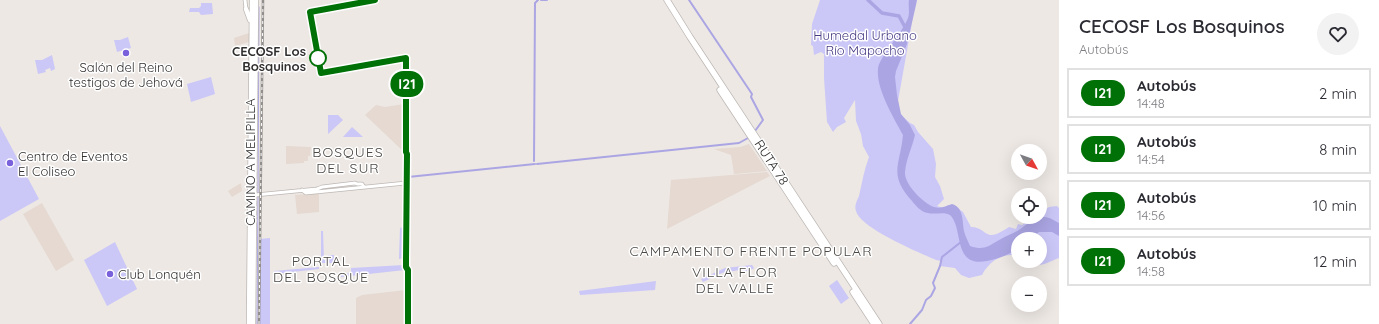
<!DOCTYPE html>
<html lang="es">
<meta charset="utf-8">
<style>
:root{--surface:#fff;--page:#f2f2f3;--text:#2b2b33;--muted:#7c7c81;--line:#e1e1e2}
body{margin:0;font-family:Quicksand,sans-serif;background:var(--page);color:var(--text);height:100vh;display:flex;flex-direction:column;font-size:15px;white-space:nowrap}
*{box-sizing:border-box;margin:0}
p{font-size:13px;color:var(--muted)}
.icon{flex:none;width:22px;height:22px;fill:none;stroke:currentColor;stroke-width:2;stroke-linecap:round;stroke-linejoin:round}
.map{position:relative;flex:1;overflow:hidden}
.side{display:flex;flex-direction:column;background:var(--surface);width:320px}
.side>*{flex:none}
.badge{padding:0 8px;border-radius:13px;font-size:14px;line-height:26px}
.needle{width:26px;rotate:130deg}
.buttons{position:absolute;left:1011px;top:144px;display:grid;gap:8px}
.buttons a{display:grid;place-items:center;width:36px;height:36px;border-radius:50%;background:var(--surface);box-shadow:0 4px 16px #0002;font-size:20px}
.map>.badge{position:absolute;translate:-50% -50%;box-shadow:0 0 0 2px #fff}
.round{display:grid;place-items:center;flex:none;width:42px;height:42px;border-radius:21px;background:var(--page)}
.overview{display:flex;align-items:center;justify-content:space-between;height:68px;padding:0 20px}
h1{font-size:19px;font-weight:600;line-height:30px}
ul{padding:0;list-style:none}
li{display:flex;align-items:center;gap:12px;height:50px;margin:0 8px 6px;padding:0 12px;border:2px solid var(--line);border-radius:0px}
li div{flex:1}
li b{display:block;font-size:15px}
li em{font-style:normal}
li .badge{min-width:44px;font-weight:700;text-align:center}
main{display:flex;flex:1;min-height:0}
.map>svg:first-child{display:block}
.built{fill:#e5d9d1}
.green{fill:#cbc7f7}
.water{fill:#aba6e3}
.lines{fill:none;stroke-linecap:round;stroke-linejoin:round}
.stream{stroke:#aba6e3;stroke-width:1}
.canal{stroke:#aba6e3;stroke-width:2}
.river{stroke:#aba6e3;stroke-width:3.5}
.tertiary-casing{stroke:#bdb8b5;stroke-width:4.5}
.primary-casing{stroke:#bdb8b5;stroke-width:6}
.motorway-casing{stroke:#bdb8b5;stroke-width:7}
.tertiary{stroke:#fff;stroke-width:3}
.primary{stroke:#fff;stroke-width:4.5}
.motorway{stroke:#fff;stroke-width:5.5}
.rail-casing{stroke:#918e8b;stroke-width:2.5}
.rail{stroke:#fff;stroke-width:1;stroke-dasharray:3;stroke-linecap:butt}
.line-casing{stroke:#fff;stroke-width:9}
.line{stroke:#007106;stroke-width:6}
.poi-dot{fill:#7861db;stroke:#fff;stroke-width:1.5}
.stop-dot{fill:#fff;stroke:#007106;stroke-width:2}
.labels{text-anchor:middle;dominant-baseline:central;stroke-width:3;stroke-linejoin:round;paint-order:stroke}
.park-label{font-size:13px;fill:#453881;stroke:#fff}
.stop-label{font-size:13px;font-weight:bold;fill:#312f2e;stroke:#fff;text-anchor:end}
.poi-label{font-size:13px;fill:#312f2e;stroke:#fff;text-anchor:start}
.street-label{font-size:13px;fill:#312f2e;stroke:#fff}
.neighbourhood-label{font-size:14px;letter-spacing:1px;fill:#4c4845;stroke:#fff}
</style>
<main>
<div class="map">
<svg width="1059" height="324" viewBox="0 0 1059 324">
<rect width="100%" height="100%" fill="#ede8e4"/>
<path class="built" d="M 249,33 L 249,42 L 235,46 L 234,38 Z
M 404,104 L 404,152 L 365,115 L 376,105 L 385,107 Z
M 749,144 L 767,171 L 734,174 L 731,155 L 714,149 L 740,147 Z
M 286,146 L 311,147 L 310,156 L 308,156 L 308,161 L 304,161 L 304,163 L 286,164 Z
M 767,172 L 770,176 L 667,229 L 671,180 Z
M 241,183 L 242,191 L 232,197 L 228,191 Z
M 318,193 L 319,194 L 319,212 L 297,214 L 295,195 Z
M 42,203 L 74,260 L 56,271 L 23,214 Z
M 406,290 L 405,324 L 356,324 L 356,298 L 362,295 Z"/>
<path class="green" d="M 820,0 L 916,0 L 898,101 L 899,113 L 910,123 L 914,125 L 918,132 L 933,149 L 936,164 L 935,177 L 940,186 L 944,199 L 937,206 L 943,208 L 948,205 L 956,207 L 963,212 L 971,227 C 981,227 983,233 990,235 C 996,236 1004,230 1009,227 L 1016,229 L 1018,224 L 1022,225 L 1034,217 L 1040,217 L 1040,213 L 1049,207 L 1057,206 L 1059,208 L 1059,258 C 1047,262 1042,269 1030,261 L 1040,261 L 1040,239 L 1018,239 L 1018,256 C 1002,252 989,262 982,275 L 969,278 L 961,275 L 955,268 L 940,266 L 941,261 L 936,260 C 920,253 860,228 856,211 C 854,205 857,201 859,196 C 862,183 864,170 869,157 L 863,146 L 861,134 L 856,121 L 855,100 L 844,118 L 846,122 L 837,127 L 833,132 L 827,122 L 824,78 L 824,54 L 821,52 L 814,55 L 813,46 L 811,45 L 812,24 Z
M 201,3 L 212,3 L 213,14 L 201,15 L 199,12 L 189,12 L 190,8 L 199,8 L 201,6 Z
M 128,37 L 131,48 L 117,52 L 114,40 L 120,40 Z
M 52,55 L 55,69 L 51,71 L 50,68 L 45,70 L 46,72 L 38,74 L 35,60 L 42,60 Z
M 394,57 L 394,59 L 331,71 L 330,69 Z
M 211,77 L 215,94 L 191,102 L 187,84 Z
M 328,115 L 338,115 L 343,120 L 328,134 Z
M 0,126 L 39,199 L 0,221 Z
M 352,127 L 363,137 L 343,137 Z
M 403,227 L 403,258 L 399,259 L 400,228 Z
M 321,231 L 323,231 L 324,260 L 328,260 L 328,255 L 334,255 L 334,263 L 321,263 Z
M 270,238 L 270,324 L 260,324 L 260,239 Z
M 115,242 L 137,289 L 107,306 L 84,260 Z
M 404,265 L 405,270 L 341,277 L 340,274 L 351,273 L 351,268 Z
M 752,265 L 754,268 L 753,269 L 740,273 L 739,270 C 732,272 727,271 722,273 C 715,276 710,279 703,282 L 701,279 L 725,268 Z
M 319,267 L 319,269 L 274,274 L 274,271 Z
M 837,280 L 849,298 L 841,304 L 829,286 Z
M 656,281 L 655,290 L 580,295 L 579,291 Z"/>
<path class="water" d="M 909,0 L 917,0 L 916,5 L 907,44 L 896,71 L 895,77 L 897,95 L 901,114 L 910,125 L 915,135 C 912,148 906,159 905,172 C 904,184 923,203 934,207 C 941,209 946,206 952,204 C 964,208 962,220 964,231 C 965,236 968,241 970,246 C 985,251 988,246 1001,239 C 1008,235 1016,233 1023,227 C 1029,223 1036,215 1045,217 C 1049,217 1055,221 1059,223 L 1059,236 L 1052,232 L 1039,232 L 1029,239 L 1018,239 L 1018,248 C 1009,255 998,259 987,261 C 952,268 964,228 950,215 C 944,211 935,215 928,213 C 921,212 916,206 912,201 C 888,174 900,166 903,135 C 894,118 876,89 878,69 C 878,59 903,32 908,18 C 910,13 908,6 909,0 Z"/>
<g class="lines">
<path class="stream" d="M 258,193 L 259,7
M 257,324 L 258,197"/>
<path class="canal" d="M 541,0 L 547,0
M 689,0 L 752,94 L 751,97 L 763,120 L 755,131
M 534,161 L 535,3 L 538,0
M 537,164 L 739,143 L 748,138
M 408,177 L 535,164
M 404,178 L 406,178
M 910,324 L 922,310 L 926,300 L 931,296 L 935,288 L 933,283 L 940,266 L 942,257 L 961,242"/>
<path class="river" d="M 868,0 L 882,13 L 899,16 L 906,29"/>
<defs>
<path id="tertiary" d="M 245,0 L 246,9
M 302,190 L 306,193 L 406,183 L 406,266 L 408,270 L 408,324
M 255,195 L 317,189 L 322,187 L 355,183 L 357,184 L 362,184 L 364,187"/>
<path id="primary" d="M 246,9 L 250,20
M 249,324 L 252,0
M 253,324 L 256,0"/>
<path id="motorway" d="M 667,0 L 690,37 L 879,324
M 720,90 L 834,263
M 853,292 L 874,324"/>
</defs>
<use href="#tertiary" class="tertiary-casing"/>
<use href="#primary" class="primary-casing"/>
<use href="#motorway" class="motorway-casing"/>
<use href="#tertiary" class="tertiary"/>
<use href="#primary" class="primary"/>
<use href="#motorway" class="motorway"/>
<defs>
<path id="rail" d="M 259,324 L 263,0"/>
</defs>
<use href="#rail" class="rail-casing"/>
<use href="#rail" class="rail"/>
</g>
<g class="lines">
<defs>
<path id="line" d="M 375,0 L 310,12 L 321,73 L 406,58 L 406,152 L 407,154 L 406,260 L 406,267 L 408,270 L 408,324"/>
</defs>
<use href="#line" class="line-casing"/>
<use href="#line" class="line"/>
</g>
<g class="poi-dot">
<circle cx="126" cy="53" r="4"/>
<circle cx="10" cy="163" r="4"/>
<circle cx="110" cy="274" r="4"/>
</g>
<circle class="stop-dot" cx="318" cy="58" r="8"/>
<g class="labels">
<g class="park-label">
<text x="865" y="35">Humedal Urbano<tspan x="865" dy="15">Río Mapocho</tspan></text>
</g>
<g class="stop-label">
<text x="306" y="51">CECOSF Los<tspan x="306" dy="15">Bosquinos</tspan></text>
</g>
<g class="poi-label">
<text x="126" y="67" text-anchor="middle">Salón del Reino<tspan x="126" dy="15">testigos de Jehová</tspan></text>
<text x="18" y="156">Centro de Eventos<tspan x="18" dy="15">El Coliseo</tspan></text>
<text x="118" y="274">Club Lonquén</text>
</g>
<g class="street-label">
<text transform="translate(250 162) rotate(-90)">CAMINO A MELIPILLA</text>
<text transform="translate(772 162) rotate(57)">RUTA 78</text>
</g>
<g class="neighbourhood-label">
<text x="348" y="152">BOSQUES<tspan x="348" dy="16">DEL SUR</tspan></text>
<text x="751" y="251">CAMPAMENTO FRENTE POPULAR</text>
<text x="321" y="261">PORTAL<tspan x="321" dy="16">DEL BOSQUE</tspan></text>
<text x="735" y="272">VILLA FLOR<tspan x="735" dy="16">DEL VALLE</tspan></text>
</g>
</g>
</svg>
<div class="buttons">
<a><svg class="needle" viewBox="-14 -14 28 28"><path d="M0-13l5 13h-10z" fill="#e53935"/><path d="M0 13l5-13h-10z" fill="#7c7c81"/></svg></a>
<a><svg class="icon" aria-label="locate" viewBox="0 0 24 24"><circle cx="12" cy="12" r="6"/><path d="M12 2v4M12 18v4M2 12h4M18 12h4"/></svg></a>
<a>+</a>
<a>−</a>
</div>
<b class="badge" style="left:407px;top:84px;background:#007106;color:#fff">I21</b>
</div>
<section class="side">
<div class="overview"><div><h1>CECOSF Los Bosquinos</h1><p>Autobús</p></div><a class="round"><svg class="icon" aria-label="heart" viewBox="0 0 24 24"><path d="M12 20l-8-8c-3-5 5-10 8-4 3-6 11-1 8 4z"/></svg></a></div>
<ul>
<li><span class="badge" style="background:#007106;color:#fff">I21</span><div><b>Autobús</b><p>14:48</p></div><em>2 min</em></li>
<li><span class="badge" style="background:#007106;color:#fff">I21</span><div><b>Autobús</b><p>14:54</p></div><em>8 min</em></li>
<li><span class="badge" style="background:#007106;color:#fff">I21</span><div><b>Autobús</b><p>14:56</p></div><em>10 min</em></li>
<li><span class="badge" style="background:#007106;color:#fff">I21</span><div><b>Autobús</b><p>14:58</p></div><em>12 min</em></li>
</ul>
</section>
</main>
